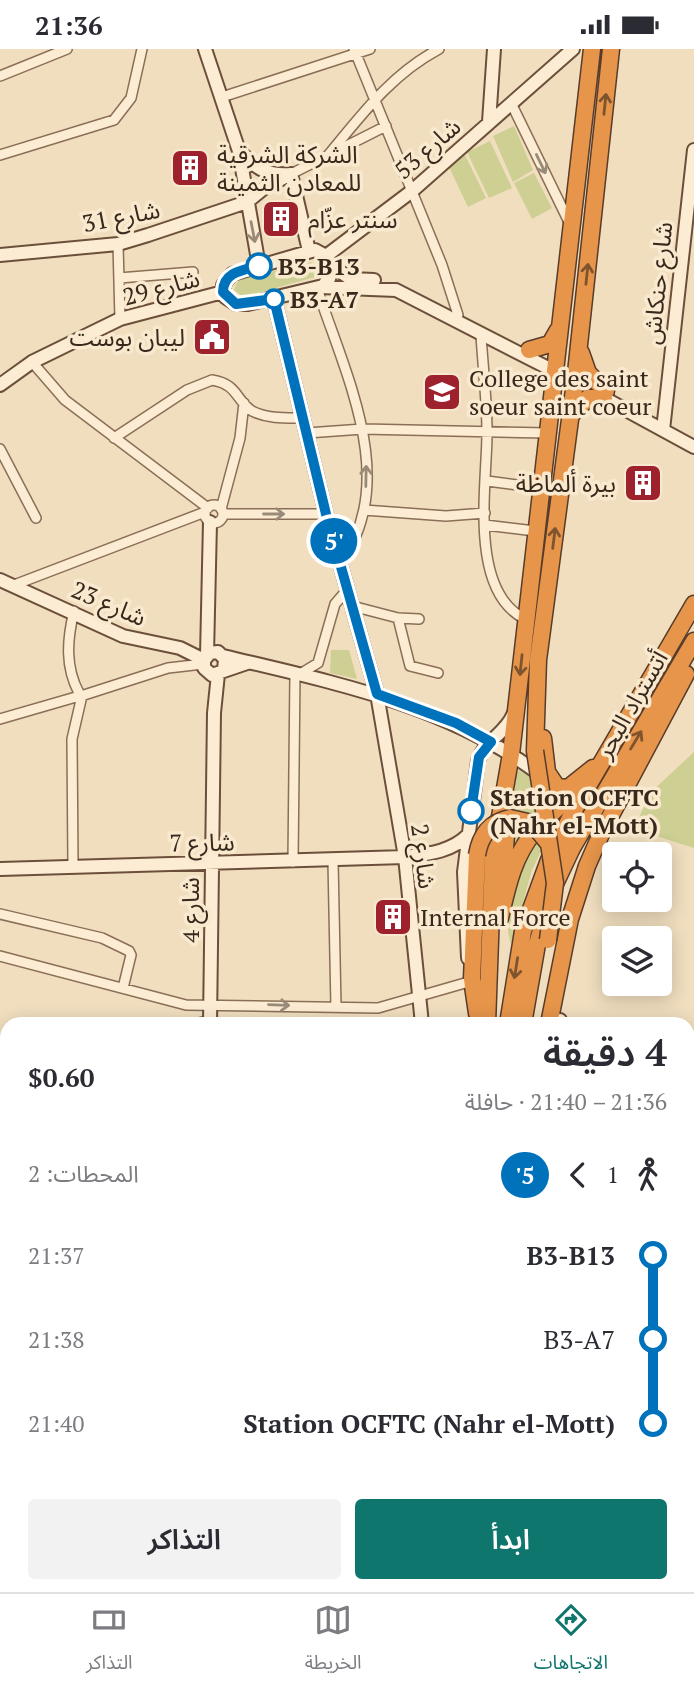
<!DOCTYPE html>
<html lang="ar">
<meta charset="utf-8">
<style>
:root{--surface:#fff;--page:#f2f2f3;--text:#2b2b33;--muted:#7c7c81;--line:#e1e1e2;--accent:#0f766e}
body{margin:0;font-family:"PT Serif","Noto Sans Arabic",serif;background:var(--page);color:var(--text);direction:rtl;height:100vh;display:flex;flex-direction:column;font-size:26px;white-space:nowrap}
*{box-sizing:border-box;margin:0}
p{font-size:23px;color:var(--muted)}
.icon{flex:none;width:38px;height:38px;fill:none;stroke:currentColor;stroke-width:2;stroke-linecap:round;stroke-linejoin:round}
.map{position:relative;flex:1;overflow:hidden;direction:ltr}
.sheet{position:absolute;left:0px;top:968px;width:695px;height:576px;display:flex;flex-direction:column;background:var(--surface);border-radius:21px 21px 0 0;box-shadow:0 4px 18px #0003;direction:rtl}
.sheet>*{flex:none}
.badge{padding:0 14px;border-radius:23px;font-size:24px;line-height:46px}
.tools{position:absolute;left:602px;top:793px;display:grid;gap:14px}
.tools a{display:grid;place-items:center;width:70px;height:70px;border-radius:7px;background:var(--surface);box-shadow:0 4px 18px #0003;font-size:35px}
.map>.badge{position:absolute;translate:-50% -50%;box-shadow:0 0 0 4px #fff}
.legs{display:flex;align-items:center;gap:10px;height:77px;padding:0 28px;font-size:23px}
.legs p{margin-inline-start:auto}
.head{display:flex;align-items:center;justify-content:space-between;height:119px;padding:0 28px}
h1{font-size:38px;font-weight:600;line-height:52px}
.action{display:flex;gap:14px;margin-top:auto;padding:14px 28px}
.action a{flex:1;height:80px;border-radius:7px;background:var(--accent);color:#fff;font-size:28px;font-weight:600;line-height:80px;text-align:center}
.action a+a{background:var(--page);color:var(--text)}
ul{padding:0 28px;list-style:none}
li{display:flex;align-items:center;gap:24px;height:84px;font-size:26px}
li i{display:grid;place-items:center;width:10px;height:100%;margin:0 9px;background:currentColor}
li i::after{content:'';width:18px;height:18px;margin:-9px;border:5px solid;border-radius:50%;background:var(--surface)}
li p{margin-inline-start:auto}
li:first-child i{background:linear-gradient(#0000 50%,currentColor 0)}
li:last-child i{background:linear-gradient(currentColor 50%,#0000 0)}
.status{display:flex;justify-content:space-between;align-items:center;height:49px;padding:0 35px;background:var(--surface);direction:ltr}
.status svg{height:19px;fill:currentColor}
.menu{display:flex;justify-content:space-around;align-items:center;height:98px;border-top:2px solid var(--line);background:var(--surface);font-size:19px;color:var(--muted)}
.menu a{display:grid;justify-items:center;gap:4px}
.menu .active{color:var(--accent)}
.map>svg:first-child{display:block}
.green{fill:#cdcf93}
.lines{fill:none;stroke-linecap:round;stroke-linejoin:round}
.river{stroke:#a3c2b6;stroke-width:14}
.street-casing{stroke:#8b6e56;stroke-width:12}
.secondary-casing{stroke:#6c4f3a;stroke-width:16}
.highway-casing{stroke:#583c2b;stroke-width:19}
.street{stroke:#fbecd3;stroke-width:9}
.secondary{stroke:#fbecd3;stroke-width:12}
.highway{stroke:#e6954a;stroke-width:16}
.highway-bridge-casing{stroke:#583c2b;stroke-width:19;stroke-linecap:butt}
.highway-bridge{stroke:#e6954a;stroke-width:16}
.oneway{stroke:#7e542e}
.oneway2{stroke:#9a8a78}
.line-1-casing{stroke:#fff;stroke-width:16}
.line-1{stroke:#0072bc;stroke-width:10}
.stop-1-dot{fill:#fff;stroke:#0072bc;stroke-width:3.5}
.labels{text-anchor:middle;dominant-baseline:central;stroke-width:7;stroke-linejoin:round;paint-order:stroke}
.street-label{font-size:24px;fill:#39281c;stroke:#f8e9cf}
.poi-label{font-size:24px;fill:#39281c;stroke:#f8e9cf;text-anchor:start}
.stop-label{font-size:24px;font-weight:bold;fill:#39281c;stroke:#f8e9cf;text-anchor:start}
</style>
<div class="status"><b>21:36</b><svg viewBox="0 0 49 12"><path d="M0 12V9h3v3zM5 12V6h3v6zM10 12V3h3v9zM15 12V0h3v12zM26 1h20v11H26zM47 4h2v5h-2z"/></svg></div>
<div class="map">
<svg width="694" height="1543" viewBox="0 0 694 1543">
<rect width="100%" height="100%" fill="#f1debf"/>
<path class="green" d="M 514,77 L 533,121 L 513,133 L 493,87 Z
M 490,92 L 512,139 L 489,149 L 467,103 Z
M 465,106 L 486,149 L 468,158 L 448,116 Z
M 534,124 L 552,159 L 532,170 L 514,134 Z
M 310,213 L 318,217 L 315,228 L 243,248 L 234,241 L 238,231 Z
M 331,601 L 349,601 L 357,630 L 330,624 Z
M 694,703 L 694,799 L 634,780 L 650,744 Z
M 522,719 L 562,743 L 509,820 L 515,735 L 517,723 Z
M 533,789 L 545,794 L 532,821 L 511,895 C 499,856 518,823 533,789 Z"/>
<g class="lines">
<path class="river" d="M 0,1178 L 7,1174"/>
<defs>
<path id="street" d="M 354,0 L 442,216 L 458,266
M 0,27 L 67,0
M 222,48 L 370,0
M 511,54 L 570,175
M 0,106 L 114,71 L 131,49 L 142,0
M 325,110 C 360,68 390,26 439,0
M 291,125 L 386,77
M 118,195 L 120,270
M 119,229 L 193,223
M 317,239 C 344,323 401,433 340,514
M 481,286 C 483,319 487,351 487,384 C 487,435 468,542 525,570
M 32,313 L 65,351 L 208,459
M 307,384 L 363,380 L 547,384
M 114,389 L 187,341 L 212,331 C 238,335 236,352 252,362 C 268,370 286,369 303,369
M 0,400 L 36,469
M 487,432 L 540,439
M205 465a9 9 0 1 1 18 0a9 9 0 1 1-18 0Z
M 221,460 L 240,389 L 244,354
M 364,461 L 446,467 L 485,464
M 223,465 L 326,465
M 485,476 L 535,482
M 14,536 L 205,463
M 352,557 L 398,569 L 419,570
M 74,562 C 67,591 65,618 79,644
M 398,569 L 410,617 L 438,624
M 300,625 L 318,614 L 335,555 L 347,541
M 84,646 L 168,619 L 203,615
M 0,670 L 76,648
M 333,812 L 336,958
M 293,813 L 295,624
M 73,817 L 72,690 L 81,651
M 0,865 L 102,889 L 129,902 L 131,906 L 123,939
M 0,907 L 186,956 L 378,959 L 472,932
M 195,975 L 210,971
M 0,1064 L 7,1061
M 688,1189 L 694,1190
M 0,1234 L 7,1244
M 0,1329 L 7,1327
M 0,1436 L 7,1434
M 688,1494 L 694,1494
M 271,1540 L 311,1543"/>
<path id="secondary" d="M 205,0 L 239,102 L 259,217
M 489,73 L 494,0
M 239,102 C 256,119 266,127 291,125 L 309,202
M 315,201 L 326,207 L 332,217 L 329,230 L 323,237 L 248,255 L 236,255 L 225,248 L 223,236 L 232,225 Z
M 0,206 L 118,195 L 148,186 L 247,153 L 264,139 L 291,125
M 326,207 L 412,142 L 573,0
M 332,217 L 351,230 L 374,231
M 320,238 L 396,241 L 556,323
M 274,250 L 326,465 L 377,645 L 405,808 L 422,975
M 0,336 L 32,313 L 120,270 L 223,243
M 604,349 L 694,398
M 663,381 L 694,101
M 0,531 L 123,587 L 180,599 L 204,611
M 207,606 L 210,473
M 223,607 C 335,634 448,656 542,727
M 224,621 L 225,610 L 218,603 L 210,604 L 204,611 L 204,619 L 212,626 L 247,614
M 0,820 L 405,808 C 428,805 451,803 468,786
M 468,909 L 464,823 L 478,712 C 484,692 505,685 513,666
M 560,971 L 560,975
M 210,975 L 214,664 L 218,625
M 688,1032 L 694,1034
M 688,1387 L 694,1387
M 366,1543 L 367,1536
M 375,1543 L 376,1536"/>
<path id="highway" d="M 529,301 L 550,295 L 558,281
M 581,304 L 588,324 L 606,342
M 572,365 L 588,349 L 604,349
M 543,689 L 547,723 L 557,738 L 568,739 L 593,719
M 535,702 L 538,611 L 575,333 L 611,0
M 503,831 L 507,770
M 500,869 C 507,839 513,808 534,783 C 548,766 566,753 580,736
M 477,964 L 472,930 L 477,806
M 487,975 L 493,808 L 511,705 L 592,0
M 508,975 L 523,882 L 549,811 L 574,761 L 694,555
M 523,975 L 537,895 L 554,837 L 572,799 L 694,592
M 549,975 L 570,870 L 587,817 L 601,785 L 686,625
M 688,1041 L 694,1043
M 688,1058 L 694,1060
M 0,1159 L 7,1156
M 0,1196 L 7,1192
M 571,1536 L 572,1543
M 595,1536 L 596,1543"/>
</defs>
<use href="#street" class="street-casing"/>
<use href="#secondary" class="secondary-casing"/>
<use href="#highway" class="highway-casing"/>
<use href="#street" class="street"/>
<use href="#secondary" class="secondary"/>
<use href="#highway" class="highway"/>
<defs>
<path id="highway-bridge" d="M 535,702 L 555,834 L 548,891
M 477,806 C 480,787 490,773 510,769 L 532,774 L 549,795"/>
</defs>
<use href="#highway-bridge" class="highway-bridge-casing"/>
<use href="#highway-bridge" class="highway-bridge"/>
</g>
<defs><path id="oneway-shaft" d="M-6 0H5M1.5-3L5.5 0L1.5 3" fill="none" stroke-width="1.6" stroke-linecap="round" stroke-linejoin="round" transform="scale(1.75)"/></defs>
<g class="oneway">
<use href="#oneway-shaft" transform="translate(605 55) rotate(-84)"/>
<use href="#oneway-shaft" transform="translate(587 225) rotate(-84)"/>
<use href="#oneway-shaft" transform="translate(554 489) rotate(-83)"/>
<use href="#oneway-shaft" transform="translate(521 616) rotate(96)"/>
<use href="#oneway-shaft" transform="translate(636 691) rotate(-59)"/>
<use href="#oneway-shaft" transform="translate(516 919) rotate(99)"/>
</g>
<g class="oneway2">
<use href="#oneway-shaft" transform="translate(541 115) rotate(64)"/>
<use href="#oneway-shaft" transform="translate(253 183) rotate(79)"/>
<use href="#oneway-shaft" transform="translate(366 427) rotate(-89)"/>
<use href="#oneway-shaft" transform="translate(274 465)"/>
<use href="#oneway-shaft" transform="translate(279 956) rotate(2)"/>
</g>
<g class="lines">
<defs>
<path id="line-1" d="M 259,217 C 243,221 223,223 223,243 L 236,255 L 274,250 L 326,465 L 377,645 L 456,674 L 491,693 L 479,708 L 471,762"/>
</defs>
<use href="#line-1" class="line-1-casing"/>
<use href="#line-1" class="line-1"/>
</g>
<defs>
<symbol id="building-square" viewBox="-11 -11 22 22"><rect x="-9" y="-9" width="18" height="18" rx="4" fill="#9e222d" stroke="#f8e9cf"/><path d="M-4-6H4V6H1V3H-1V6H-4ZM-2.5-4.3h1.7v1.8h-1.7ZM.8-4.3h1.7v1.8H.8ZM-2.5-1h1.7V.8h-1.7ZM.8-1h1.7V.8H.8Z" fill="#fff"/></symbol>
<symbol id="civic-square" viewBox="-11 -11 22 22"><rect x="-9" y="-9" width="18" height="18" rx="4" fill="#9e222d" stroke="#f8e9cf"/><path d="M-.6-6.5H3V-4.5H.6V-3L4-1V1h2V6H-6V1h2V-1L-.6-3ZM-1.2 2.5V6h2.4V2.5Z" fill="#fff"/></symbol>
<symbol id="school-square" viewBox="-11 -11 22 22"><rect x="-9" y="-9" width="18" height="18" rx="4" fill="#9e222d" stroke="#f8e9cf"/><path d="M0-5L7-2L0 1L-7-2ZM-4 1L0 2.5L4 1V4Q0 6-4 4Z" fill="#fff"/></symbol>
</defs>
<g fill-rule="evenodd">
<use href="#building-square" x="168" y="97" width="44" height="44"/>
<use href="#building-square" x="259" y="148" width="44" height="44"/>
<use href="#civic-square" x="190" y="266" width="44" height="44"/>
<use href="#school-square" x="420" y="321" width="44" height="44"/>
<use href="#building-square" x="621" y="412" width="44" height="44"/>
<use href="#building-square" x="371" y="846" width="44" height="44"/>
</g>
<g class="stop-1-dot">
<circle cx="259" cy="217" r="12"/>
<circle cx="274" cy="250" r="9"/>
<circle cx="471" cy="762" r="12"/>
</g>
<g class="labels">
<g class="street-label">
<text transform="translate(427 99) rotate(-41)">شارع 53</text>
<text transform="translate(121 167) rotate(-11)">شارع 31</text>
<text transform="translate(657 234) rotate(-84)">شارع حنكاش</text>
<text transform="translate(161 238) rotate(-15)">شارع 29</text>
<text transform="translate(109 554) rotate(23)">شارع 23</text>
<text transform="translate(631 655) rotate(-60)">أتستراد البحر</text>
<text transform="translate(202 793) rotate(-1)">شارع 7</text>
<text transform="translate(424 807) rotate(83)">شارع 2</text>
<text transform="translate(190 861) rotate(-90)">شارع 4</text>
</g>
<g class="poi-label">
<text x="217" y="105">الشركة الشرقية<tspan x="217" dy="28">للمعادن الثمينة</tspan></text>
<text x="308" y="170">سنتر عزّام</text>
<text x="185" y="288" text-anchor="end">ليبان بوست</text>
<text x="469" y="329">College des saint<tspan x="469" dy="28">soeur saint coeur</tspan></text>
<text x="616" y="434" text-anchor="end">بيرة ألماظة</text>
<text x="420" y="868">Internal Force</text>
</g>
<g class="stop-label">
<text x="278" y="217">B3-B13</text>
<text x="290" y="250">B3-A7</text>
<text x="490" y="748">Station OCFTC<tspan x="490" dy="28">(Nahr el-Mott)</tspan></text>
</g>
</g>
</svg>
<div class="tools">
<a><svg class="icon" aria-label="locate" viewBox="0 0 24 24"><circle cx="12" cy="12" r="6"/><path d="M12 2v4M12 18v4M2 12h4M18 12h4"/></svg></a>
<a><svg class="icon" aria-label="layers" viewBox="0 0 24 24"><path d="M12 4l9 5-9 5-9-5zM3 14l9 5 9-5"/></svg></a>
</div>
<b class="badge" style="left:334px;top:492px;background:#0072bc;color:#fff">5'</b>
<section class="sheet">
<div class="head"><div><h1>4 دقيقة</h1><p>21:36 – 21:40 · حافلة</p></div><b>$0.60</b></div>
<div class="legs"><svg class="icon" aria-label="walk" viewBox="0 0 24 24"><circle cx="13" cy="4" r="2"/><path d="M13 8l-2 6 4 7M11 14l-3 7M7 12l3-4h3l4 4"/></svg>1<svg class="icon" aria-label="back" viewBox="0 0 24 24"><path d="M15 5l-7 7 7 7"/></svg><b class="badge" style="background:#0072bc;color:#fff">5'</b><p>المحطات: 2</p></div>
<ul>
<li><i style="color:#0072bc"></i><b>B3-B13</b><p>21:37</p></li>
<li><i style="color:#0072bc"></i><span>B3-A7</span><p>21:38</p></li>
<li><i style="color:#0072bc"></i><b>Station OCFTC (Nahr el-Mott)</b><p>21:40</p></li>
</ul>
<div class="action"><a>ابدأ</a><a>التذاكر</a></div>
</section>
</div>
<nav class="menu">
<a class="active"><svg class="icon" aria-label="directions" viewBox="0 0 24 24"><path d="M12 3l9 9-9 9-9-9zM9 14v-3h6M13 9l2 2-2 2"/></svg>الاتجاهات</a>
<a><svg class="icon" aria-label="map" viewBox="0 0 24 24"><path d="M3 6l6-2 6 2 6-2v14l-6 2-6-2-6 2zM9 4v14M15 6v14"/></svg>الخريطة</a>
<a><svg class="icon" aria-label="tickets" viewBox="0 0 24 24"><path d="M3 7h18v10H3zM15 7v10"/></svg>التذاكر</a>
</nav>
